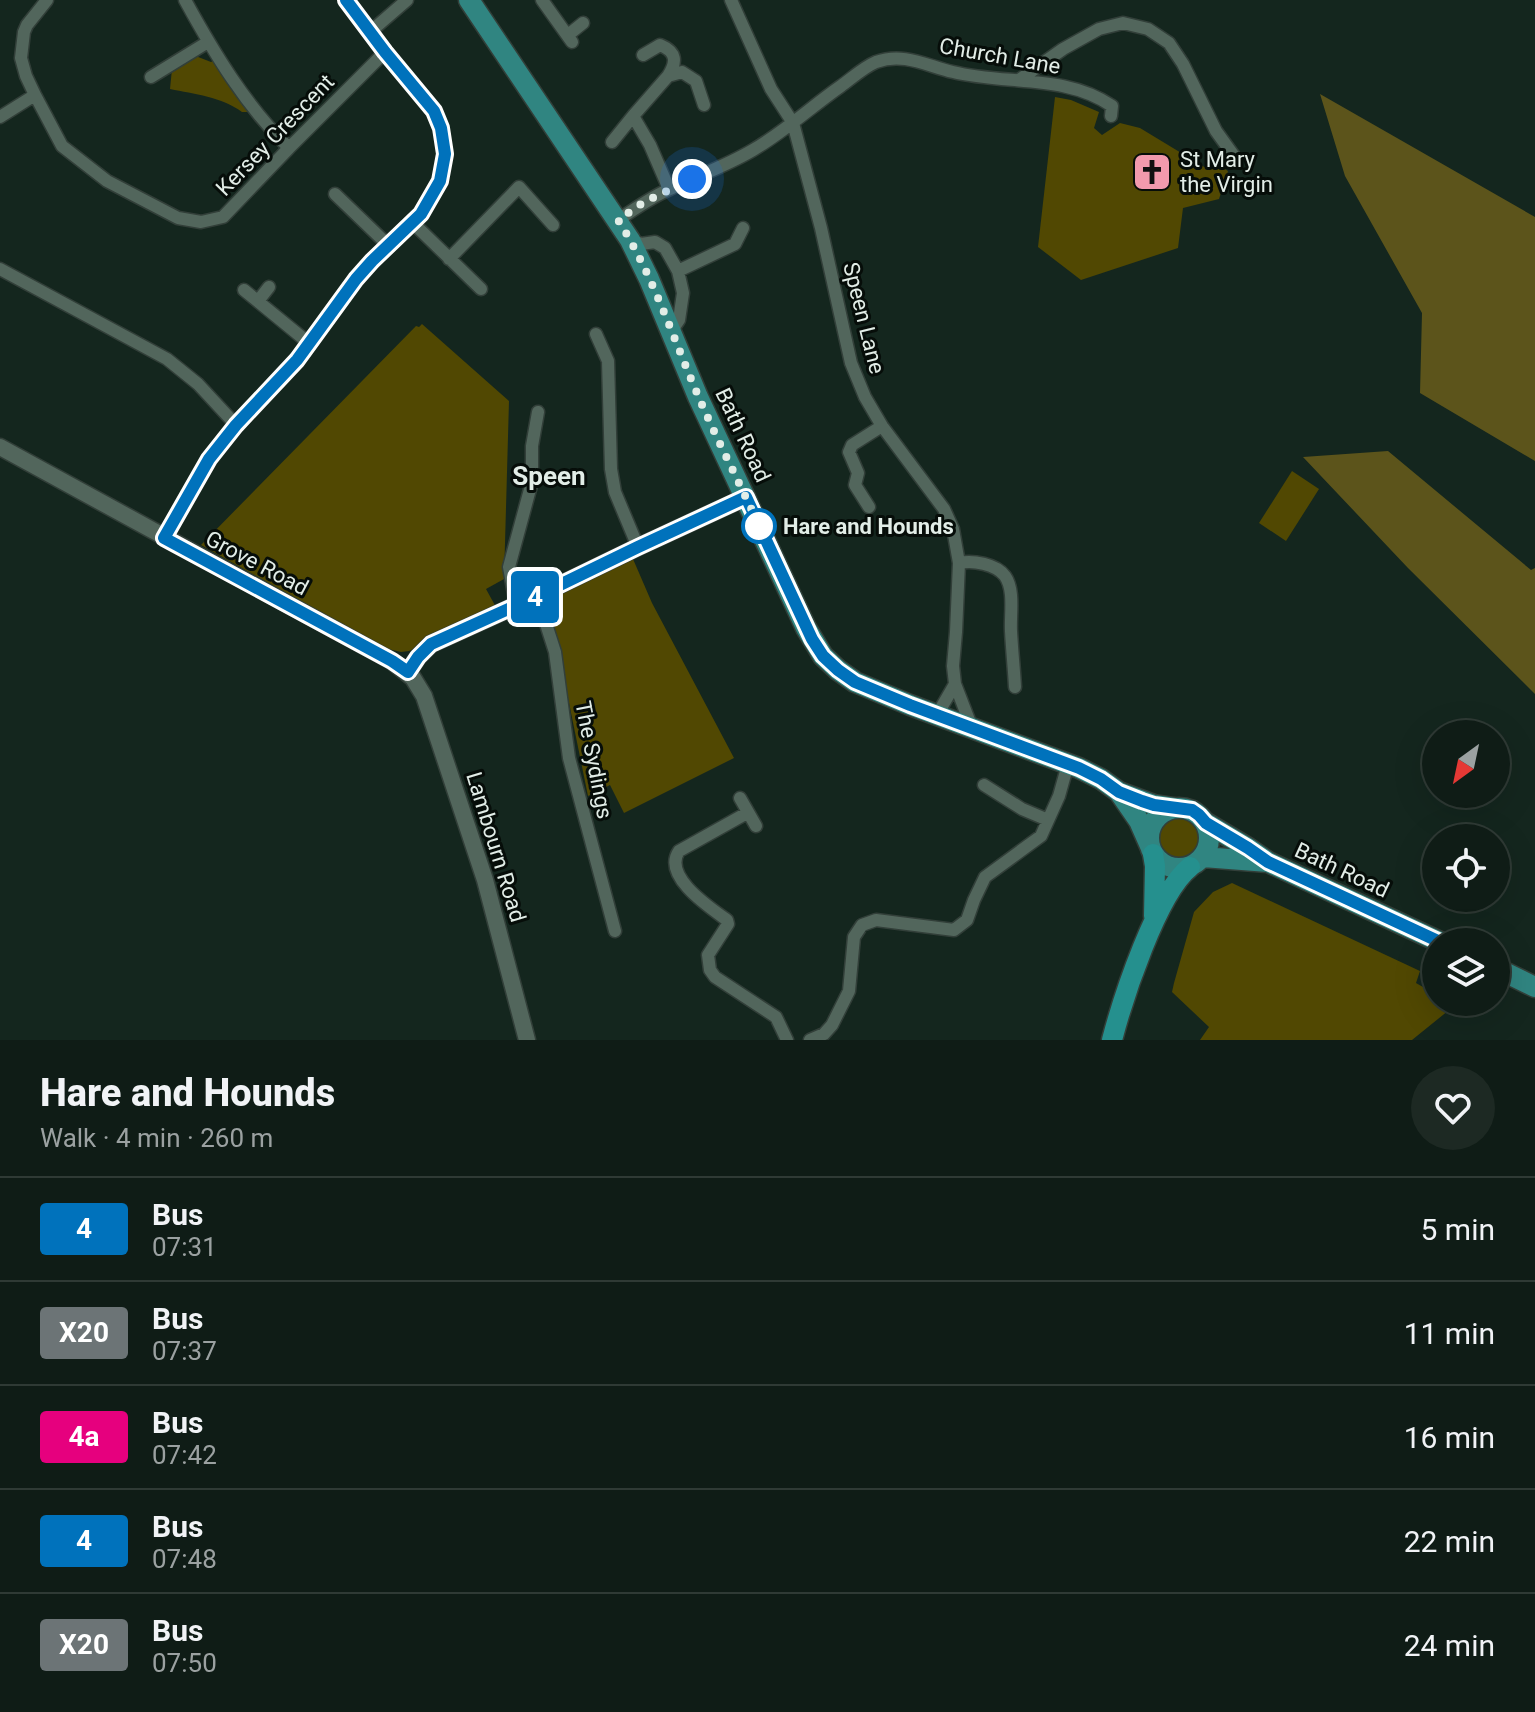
<!DOCTYPE html>
<meta charset="utf-8">
<style>
:root{--surface:#0f1c16;--page:#1d2923;--text:#f1f3f6;--muted:#9ba1a1;--line:#2f3a35}
body{margin:0;font-family:Roboto,sans-serif;background:var(--page);color:var(--text);height:100vh;display:flex;flex-direction:column;font-size:30px;white-space:nowrap}
*{box-sizing:border-box;margin:0}
p{font-size:26px;color:var(--muted)}
.icon{flex:none;width:44px;height:44px;fill:none;stroke:currentColor;stroke-width:2;stroke-linecap:round;stroke-linejoin:round}
.map{position:relative;height:1040px;overflow:hidden}
.panel{display:flex;flex-direction:column;background:var(--surface);flex:1}
.panel>*{flex:none}
.badge{padding:0 16px;border-radius:6px;font-size:28px;line-height:52px}
.needle{width:52px;rotate:213deg}
.controls{position:absolute;left:1422px;top:720px;display:grid;gap:16px}
.controls a{display:grid;place-items:center;width:88px;height:88px;border-radius:50%;background:var(--surface);box-shadow:0 8px 32px #0002,0 0 0 2px var(--line);font-size:40px}
.you{position:absolute;width:40px;height:40px;margin:-20px;border:6px solid #fff;border-radius:50%;background:#1a73e8;box-shadow:0 0 0 12px #1a73e833}
.map>.badge{position:absolute;translate:-50% -50%;box-shadow:0 0 0 4px #fff}
.round{display:grid;place-items:center;flex:none;width:84px;height:84px;border-radius:42px;background:var(--page)}
.summary{display:flex;align-items:center;justify-content:space-between;height:136px;padding:0 40px}
h1{font-size:38px;font-weight:800;line-height:60px}
ul{padding:0;list-style:none}
li{display:flex;align-items:center;gap:24px;height:104px;padding:0 40px;border-top:2px solid var(--line)}
li div{flex:1}
li b{display:block;font-size:30px}
li em{font-style:normal}
li .badge{min-width:88px;font-weight:700;text-align:center}
.map>svg:first-child{display:block}
.green{fill:#514802}
.forest{fill:#5c541b}
.lines{fill:none;stroke-linecap:round;stroke-linejoin:round}
.minor-casing{stroke:#323f39;stroke-width:15}
.tertiary-casing{stroke:#323f39;stroke-width:19}
.primary-casing{stroke:#323f39;stroke-width:23}
.trunk-casing{stroke:#323f39;stroke-width:23}
.minor{stroke:#52665c;stroke-width:12}
.tertiary{stroke:#52665c;stroke-width:16}
.primary{stroke:#308581;stroke-width:20}
.trunk{stroke:#25908e;stroke-width:20}
.line-casing{stroke:#fff;stroke-width:18}
.line{stroke:#0072bc;stroke-width:12}
.walk{stroke:#e2ede7;stroke-width:8;stroke-dasharray:0 14.4}
.stop-dot{fill:#fff;stroke:#0072bc;stroke-width:4}
.labels{text-anchor:middle;dominant-baseline:central;stroke-width:6;stroke-linejoin:round;paint-order:stroke}
.street-label{font-size:22px;fill:#e2ede7;stroke:#060d09}
.poi-label{font-size:22px;fill:#e2ede7;stroke:#060d09;text-anchor:start}
.stop-label{font-size:22px;font-weight:bold;fill:#e2ede7;stroke:#060d09;text-anchor:start}
.quarter-label{font-size:26px;font-weight:bold;fill:#e2ede7;stroke:#060d09}
</style>
<div class="map">
<svg width="1535" height="1040" viewBox="0 0 1535 1040">
<rect width="100%" height="100%" fill="#14261e"/>
<path class="green" d="M 193,55 L 211,62 L 216,59 L 248,112 L 242,112 C 222,97 194,94 170,89 L 172,69 Z
M 1055,97 L 1071,100 L 1099,112 L 1094,128 L 1102,135 L 1120,123 L 1140,128 L 1206,168 L 1211,160 L 1228,171 L 1219,199 L 1183,208 L 1178,248 L 1081,280 L 1038,247 Z
M 422,324 L 509,401 L 504,579 L 486,589 L 497,609 L 409,651 L 401,652 L 384,648 L 201,545 L 416,326 L 419,327 Z
M 1292,471 L 1319,489 L 1286,541 L 1259,523 Z
M 633,559 L 652,603 L 734,758 L 624,813 L 610,785 L 588,796 L 548,600 Z
M1159 839a21 21 0 1 1 42 0a21 21 0 1 1-42 0Z
M 1232,883 L 1420,971 L 1416,983 L 1423,987 L 1432,974 L 1436,976 L 1436,1002 L 1459,1002 L 1412,1040 L 1200,1040 L 1209,1027 L 1172,992 L 1174,983 L 1194,912 L 1213,892 Z"/>
<path class="forest" d="M 1320,94 L 1535,217 L 1535,461 L 1420,393 L 1422,313 L 1345,176 Z
M 1388,451 L 1531,570 L 1535,568 L 1535,694 L 1408,568 L 1303,457 Z"/>
<g class="lines">
<defs>
<path id="minor" d="M 47,0 L 27,25 L 24,32 L 21,58 L 26,76 L 35,95 L 62,146 L 107,181 L 178,218 L 201,222 L 223,217 L 289,148 L 385,52
M 185,0 C 214,53 246,106 289,148
M 542,0 L 572,42
M 731,0 L 771,89 L 793,123 L 821,228 L 851,363 L 865,397 L 882,426 L 944,509 L 953,529 L 959,563 L 956,632 L 953,666 L 955,684 L 972,728
M 370,32 L 407,0
M 568,35 L 583,23
M 643,55 L 660,45 C 677,52 677,62 668,76
M 151,77 L 208,42
M 1019,80 L 1063,49 L 1099,29 L 1123,23 L 1148,29 L 1169,43 L 1183,64 L 1216,131 L 1234,156
M 0,117 L 35,95
M 612,142 L 633,116
M 669,189 L 650,145 L 633,116 L 668,76 L 682,72 L 696,81 L 704,105
M 335,194 L 388,245
M 618,220 C 635,209 651,197 670,189 C 697,176 726,166 753,150 C 784,132 811,107 841,86 C 852,78 864,67 876,62 C 904,52 927,66 953,72 C 1005,85 1066,74 1112,106 L 1111,116
M 413,223 L 481,289
M 630,240 L 641,244 L 655,242 L 665,248 L 678,271 L 683,293 L 679,320 L 671,332
M 449,259 L 519,187 L 553,225
M 0,269 L 167,359 L 198,384 L 236,425
M 678,271 L 735,244 L 743,228
M 244,290 L 310,344
M 258,301 L 269,287
M 596,334 L 608,361 L 611,469 L 615,492 L 638,547
M 869,507 L 855,485 L 858,473 L 849,452 L 852,445 L 882,426
M 164,538 L 209,459 L 236,425 L 297,360 L 356,279 L 372,261 L 421,214 L 440,181 L 445,154 L 441,128 L 434,111 L 385,52 L 346,0
M 959,563 C 973,560 996,564 1005,576 C 1015,590 1010,615 1011,631 C 1012,650 1014,669 1015,687
M 537,596 L 555,652 L 569,758 L 615,931
M 516,605 L 509,567 L 532,482 L 532,446 L 538,412
M 937,715 L 955,684
M 984,785 L 1022,809 L 1048,820
M 740,798 L 756,826
M 747,813 L 679,851 C 662,876 709,907 727,920 L 728,924 L 708,955 L 710,970 L 715,977 L 776,1017 L 787,1040
M 810,1040 L 824,1034 L 832,1025 L 849,991 L 854,937 L 862,925 L 876,920 L 954,930 L 967,920 L 974,900 L 985,877 L 1041,836 L 1059,796 L 1068,764"/>
<path id="tertiary" d="M 0,447 L 392,661 L 413,678 L 424,696 L 485,880 L 527,1040
M 408,672 L 418,657 L 431,644 L 537,596 L 638,547 L 746,497"/>
<path id="primary" d="M 469,0 L 630,240 L 649,279 L 698,397 L 806,628 L 823,656 L 838,670 L 855,682 L 910,705 L 1079,768 L 1101,779 L 1119,792 L 1154,805 L 1174,808
M 1119,792 L 1139,821 L 1150,846
M1149 838a30 30 0 1 1 60 0a30 30 0 1 1-60 0Z
M 1206,823 L 1248,848 L 1268,862 L 1440,942
M 1203,857 L 1268,862
M 1496,968 L 1535,987"/>
<path id="trunk" d="M 1153,854 L 1155,866 L 1154,916
M 1112,1040 C 1123,998 1157,893 1190,867"/>
</defs>
<use href="#minor" class="minor-casing"/>
<use href="#tertiary" class="tertiary-casing"/>
<use href="#primary" class="primary-casing"/>
<use href="#trunk" class="trunk-casing"/>
<use href="#minor" class="minor"/>
<use href="#tertiary" class="tertiary"/>
<use href="#primary" class="primary"/>
<use href="#trunk" class="trunk"/>
</g>
<g class="lines">
<defs>
<path id="line" d="M 346,0 L 385,52 L 434,111 L 441,128 L 445,154 L 440,181 L 421,214 L 372,261 L 356,279 L 297,360 L 236,425 L 209,459 L 164,538 L 392,661 L 408,672 L 418,657 L 431,644 L 537,596 L 638,547 L 746,497 L 812,639 L 823,656 L 838,670 L 855,682 L 910,705 L 1079,768 L 1101,779 L 1119,792 L 1142,801 L 1154,805 L 1192,810 L 1199,815 L 1206,823 L 1248,848 L 1268,862 L 1440,942"/>
</defs>
<use href="#line" class="line-casing"/>
<use href="#line" class="line"/>
<path class="walk" d="M 692,179 L 644,202 L 618,220 C 652,273 672,335 697,393 C 716,438 739,481 759,526"/>
</g>
<defs>
<symbol id="church-square" viewBox="-11 -11 22 22"><rect x="-9" y="-9" width="18" height="18" rx="4" fill="#f29aad" stroke="#060d09"/><path d="M-1.2-6h2.4v3.5h3.3v2.4h-3.3V6h-2.4V-.1h-3.3v-2.4h3.3Z" fill="#111"/></symbol>
</defs>
<g fill-rule="evenodd">
<use href="#church-square" x="1130" y="150" width="44" height="44"/>
</g>
<circle class="stop-dot" cx="759" cy="526" r="16"/>
<g class="labels">
<g class="street-label">
<text transform="translate(1000 56) rotate(10)">Church Lane</text>
<text transform="translate(275 135) rotate(-46)">Kersey Crescent</text>
<text transform="translate(864 318) rotate(76)">Speen Lane</text>
<text transform="translate(743 435) rotate(65)">Bath Road</text>
<text transform="translate(257 563) rotate(28)">Grove Road</text>
<text transform="translate(594 760) rotate(79)">The Sydings</text>
<text transform="translate(496 847) rotate(73)">Lambourn Road</text>
<text transform="translate(1342 870) rotate(25)">Bath Road</text>
</g>
<g class="poi-label">
<text x="1180" y="159">St Mary<tspan x="1180" dy="25">the Virgin</tspan></text>
</g>
<g class="stop-label">
<text x="783" y="526">Hare and Hounds</text>
</g>
<g class="quarter-label">
<text x="549" y="476">Speen</text>
</g>
</g>
</svg>
<div class="controls">
<a><svg class="needle" viewBox="-14 -14 28 28"><path d="M0-13l5 13h-10z" fill="#e53935"/><path d="M0 13l5-13h-10z" fill="#9ba1a1"/></svg></a>
<a><svg class="icon" aria-label="locate" viewBox="0 0 24 24"><circle cx="12" cy="12" r="6"/><path d="M12 2v4M12 18v4M2 12h4M18 12h4"/></svg></a>
<a><svg class="icon" aria-label="layers" viewBox="0 0 24 24"><path d="M12 4l9 5-9 5-9-5zM3 14l9 5 9-5"/></svg></a>
</div>
<div class="you" style="left:692px;top:179px"></div>
<b class="badge" style="left:535px;top:597px;background:#0072bc;color:#fff">4</b>
</div>
<section class="panel">
<div class="summary"><div><h1>Hare and Hounds</h1><p>Walk · 4 min · 260 m</p></div><a class="round"><svg class="icon" aria-label="heart" viewBox="0 0 24 24"><path d="M12 20l-8-8c-3-5 5-10 8-4 3-6 11-1 8 4z"/></svg></a></div>
<ul>
<li><span class="badge" style="background:#0072bc;color:#fff">4</span><div><b>Bus</b><p>07:31</p></div><em>5 min</em></li>
<li><span class="badge" style="background:#6c7476;color:#fff">X20</span><div><b>Bus</b><p>07:37</p></div><em>11 min</em></li>
<li><span class="badge" style="background:#e6007e;color:#fff">4a</span><div><b>Bus</b><p>07:42</p></div><em>16 min</em></li>
<li><span class="badge" style="background:#0072bc;color:#fff">4</span><div><b>Bus</b><p>07:48</p></div><em>22 min</em></li>
<li><span class="badge" style="background:#6c7476;color:#fff">X20</span><div><b>Bus</b><p>07:50</p></div><em>24 min</em></li>
</ul>
</section>
